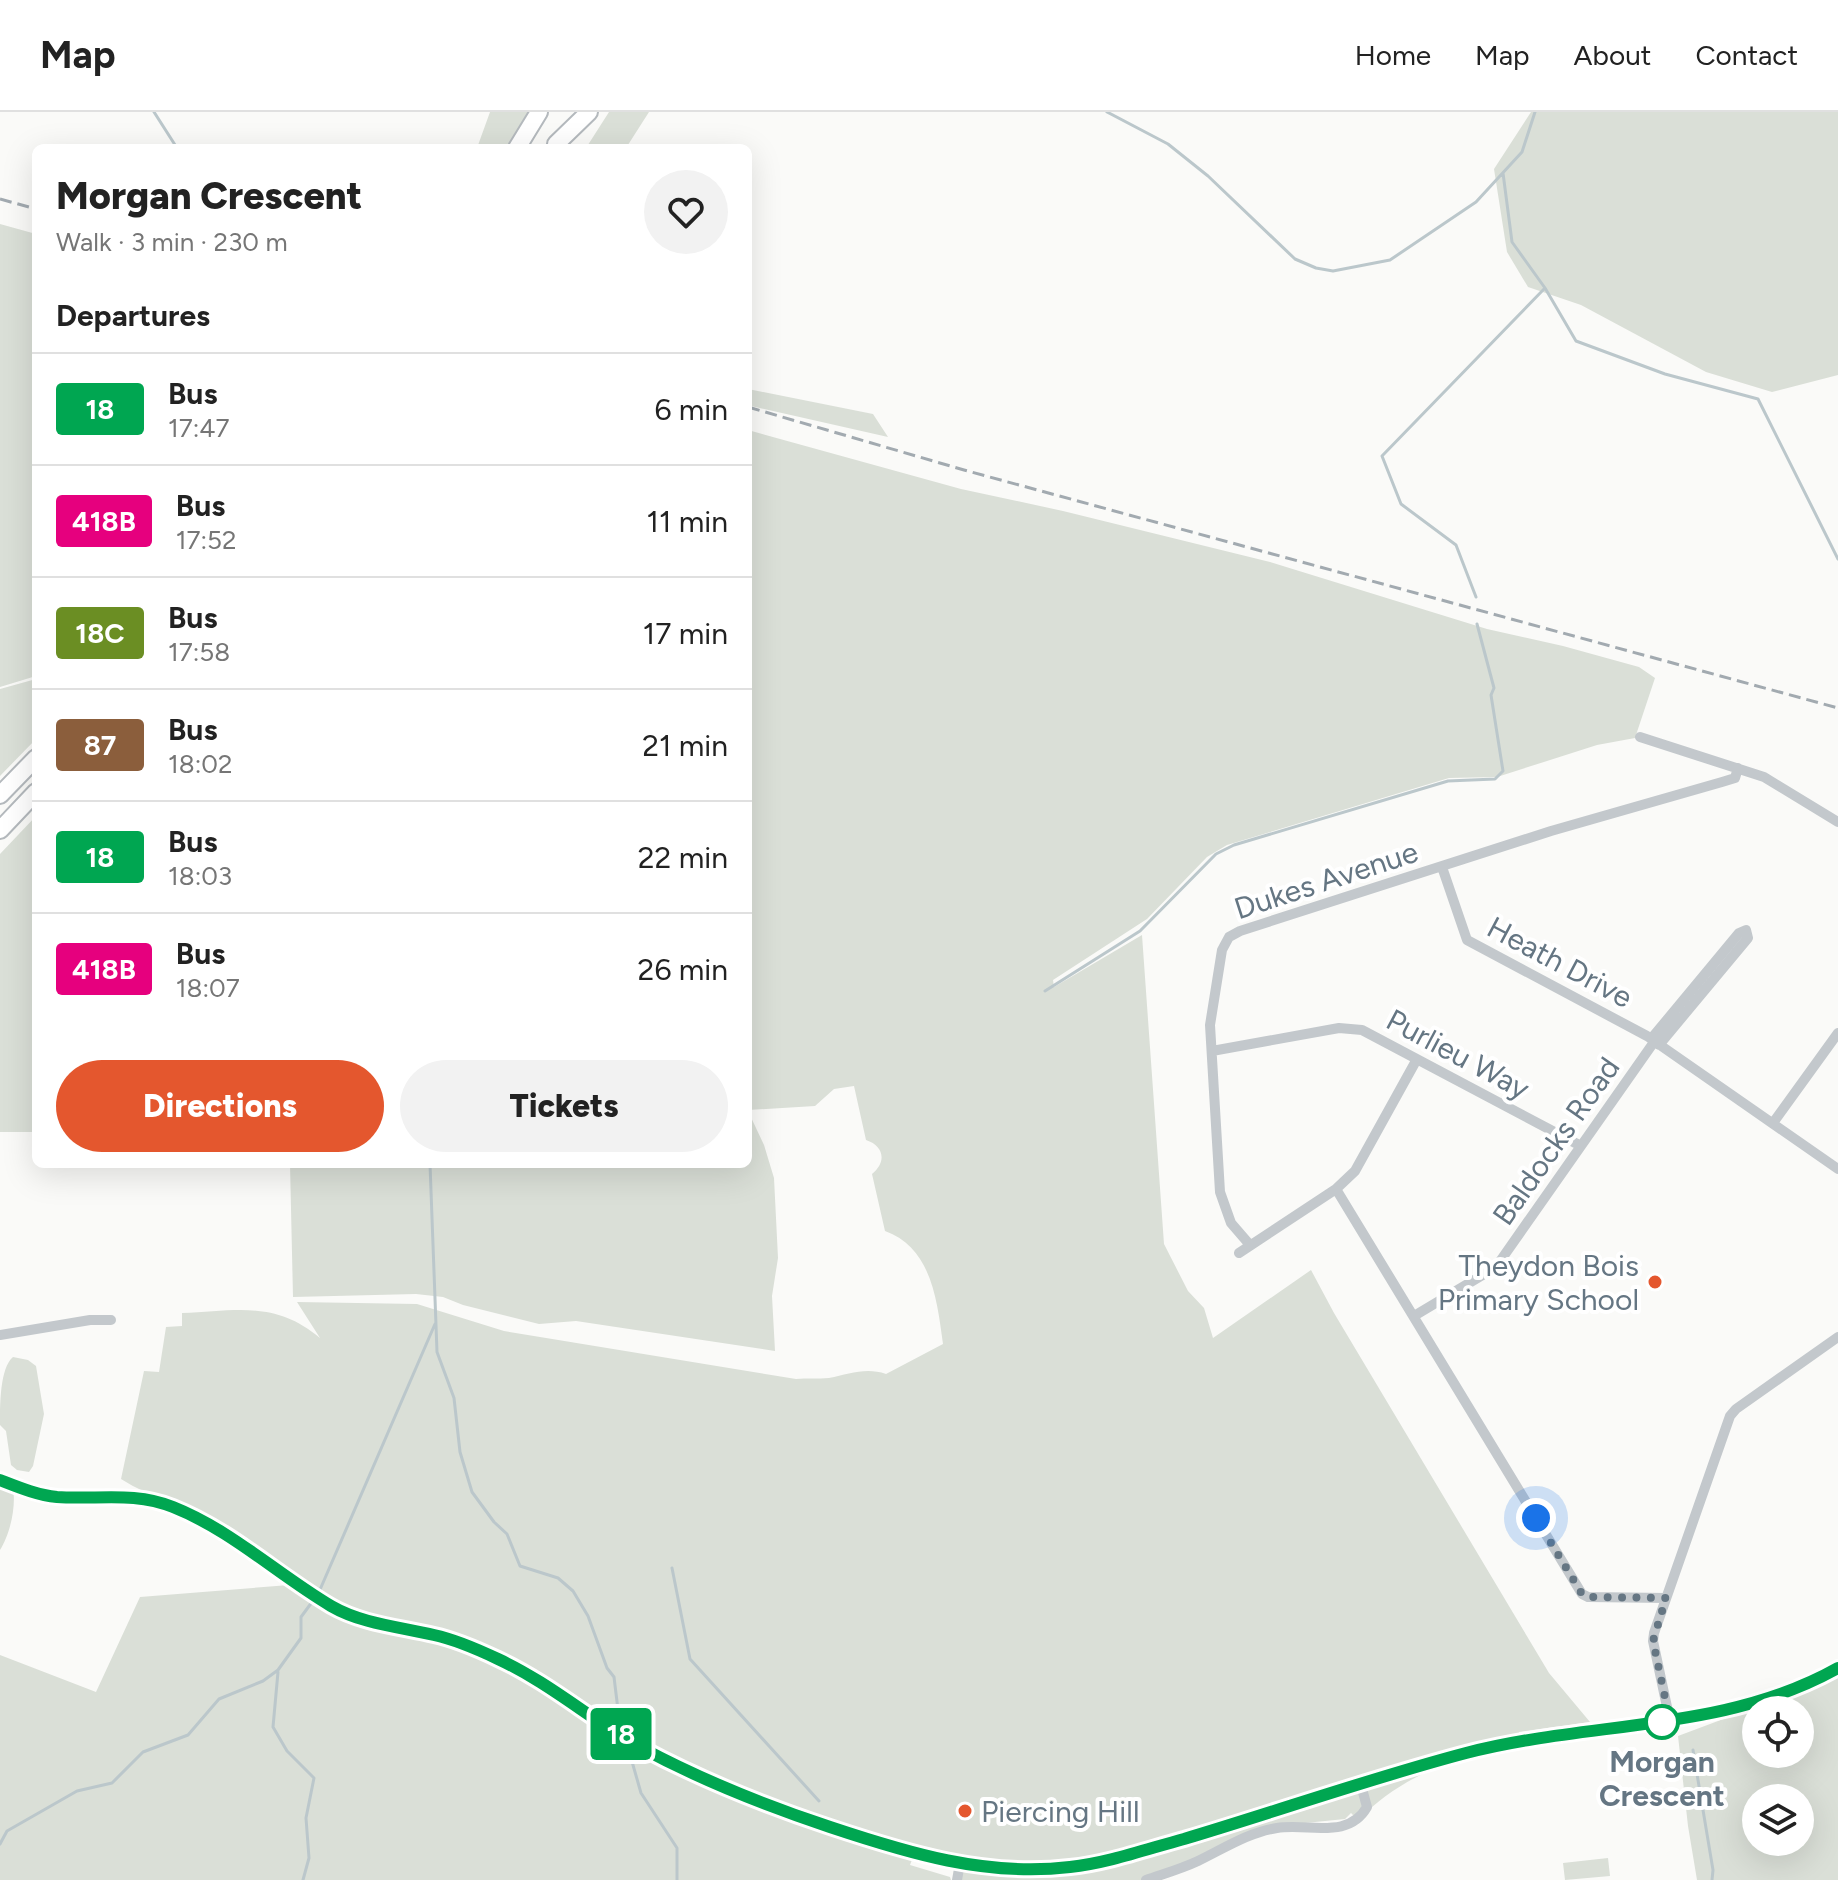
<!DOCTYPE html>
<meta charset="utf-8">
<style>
:root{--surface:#fff;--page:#f2f2f2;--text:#222;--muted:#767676;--line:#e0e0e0;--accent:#e4572e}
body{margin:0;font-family:Figtree,sans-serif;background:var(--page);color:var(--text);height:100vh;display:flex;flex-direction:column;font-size:30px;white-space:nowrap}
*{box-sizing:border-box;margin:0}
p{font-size:26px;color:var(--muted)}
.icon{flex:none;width:44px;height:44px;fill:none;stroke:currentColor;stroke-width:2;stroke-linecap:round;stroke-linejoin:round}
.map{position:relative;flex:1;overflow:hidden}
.drawer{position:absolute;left:32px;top:32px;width:720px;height:1024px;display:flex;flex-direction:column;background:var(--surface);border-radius:12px;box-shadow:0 8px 32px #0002}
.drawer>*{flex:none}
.badge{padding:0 16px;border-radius:6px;font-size:28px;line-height:52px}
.controls{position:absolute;left:1742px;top:1584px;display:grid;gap:16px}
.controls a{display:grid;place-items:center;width:72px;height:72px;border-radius:50%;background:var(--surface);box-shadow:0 8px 32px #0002;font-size:40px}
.you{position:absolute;width:40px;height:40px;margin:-20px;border:6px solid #fff;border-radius:50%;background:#1a73e8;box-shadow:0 0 0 12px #1a73e833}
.map>.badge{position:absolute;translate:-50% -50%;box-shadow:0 0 0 4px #fff}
h2{padding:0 24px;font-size:30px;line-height:72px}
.round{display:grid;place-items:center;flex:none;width:84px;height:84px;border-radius:42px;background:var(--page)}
.head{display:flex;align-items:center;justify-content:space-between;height:136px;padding:0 24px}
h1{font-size:38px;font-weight:800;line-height:60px}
.cta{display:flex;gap:16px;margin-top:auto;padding:16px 24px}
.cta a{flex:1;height:92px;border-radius:48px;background:var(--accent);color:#fff;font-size:32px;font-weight:800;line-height:92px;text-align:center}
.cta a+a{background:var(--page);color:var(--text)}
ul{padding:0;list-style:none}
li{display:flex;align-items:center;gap:24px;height:112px;padding:0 24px;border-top:2px solid var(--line)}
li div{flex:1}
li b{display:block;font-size:30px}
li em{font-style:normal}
li .badge{min-width:88px;font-weight:700;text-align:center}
header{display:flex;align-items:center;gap:48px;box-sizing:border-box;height:112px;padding:0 40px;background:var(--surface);border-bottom:2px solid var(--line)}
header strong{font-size:38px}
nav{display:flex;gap:44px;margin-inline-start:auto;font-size:28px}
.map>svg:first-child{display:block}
.green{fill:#dadfd7;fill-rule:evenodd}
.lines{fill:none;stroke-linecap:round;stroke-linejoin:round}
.stream{stroke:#bbc7cb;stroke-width:3}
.highway-casing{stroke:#b4b9bd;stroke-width:20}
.minor{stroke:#c3c8cc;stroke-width:10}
.highway{stroke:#fff;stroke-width:16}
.rail{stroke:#a2aab0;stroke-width:3;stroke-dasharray:12 6;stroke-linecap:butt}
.line-casing{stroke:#fff;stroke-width:18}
.line{stroke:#00a651;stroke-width:12}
.walk{stroke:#657683;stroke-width:8;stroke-dasharray:0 14.4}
.poi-dot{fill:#e4572e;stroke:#fff;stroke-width:3}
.stop-dot{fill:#fff;stroke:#00a651;stroke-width:4}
.labels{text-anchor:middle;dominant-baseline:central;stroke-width:8;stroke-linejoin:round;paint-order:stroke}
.street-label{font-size:30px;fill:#657683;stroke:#fff}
.poi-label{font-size:30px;fill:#657683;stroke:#fff;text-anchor:end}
.stop-label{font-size:30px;font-weight:bold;fill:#657683;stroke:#fff}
</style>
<header>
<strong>Map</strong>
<nav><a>Home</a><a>Map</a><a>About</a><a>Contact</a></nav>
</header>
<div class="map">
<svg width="1838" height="1768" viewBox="0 0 1838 1768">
<rect width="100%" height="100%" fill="#fafaf8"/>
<path class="green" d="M 490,0 L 528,0 L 506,36 L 477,36 Z
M 609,0 L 649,0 L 626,36 L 586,36 Z
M 1531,0 L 1838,0 L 1838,263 L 1772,280 L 1706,260 L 1581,193 L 1528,175 L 1507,140 L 1494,57 Z
M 0,112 L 36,122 L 36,564 L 0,575 Z
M 748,277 L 873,302 L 888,325 L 751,294 L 748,293 Z
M 748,318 L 961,377 L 1063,399 L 1270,450 L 1487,517 L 1563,534 L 1639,555 L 1655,566 L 1635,626 L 1597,633 L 1497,665 L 1449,666 L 1227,733 L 1207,745 L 1147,807 L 1053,868 L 1054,875 L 1142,823 L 1164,1132 L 1188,1179 L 1204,1196 L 1213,1226 L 1311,1158 L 1334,1201 L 1549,1561 L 1590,1610 L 1519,1620 L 1520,1625 C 1457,1647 1406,1660 1358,1708 L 1351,1701 L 1345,1707 L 1264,1715 L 1195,1748 L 1141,1768 L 959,1768 L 953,1744 L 916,1737 L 910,1753 L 950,1765 L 951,1768 L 0,1768 L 0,1543 L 96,1580 L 140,1485 L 302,1472 C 273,1453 247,1428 216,1411 C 185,1394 151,1386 121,1367 L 144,1259 L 159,1260 L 166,1215 L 182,1214 L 182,1201 C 236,1199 275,1188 320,1226 L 297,1190 L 417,1192 L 504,1219 L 796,1267 C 807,1266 818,1267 829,1266 C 849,1262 866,1255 886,1262 L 943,1232 C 937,1189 932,1136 885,1119 L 872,1062 C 887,1050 884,1034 866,1028 L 854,974 L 834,977 L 815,994 L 748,998 Z
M 36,567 L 36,627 L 0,664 L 0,577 Z
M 36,704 L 36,1020 L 0,1020 L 0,742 Z
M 748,999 L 764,1033 L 774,1066 L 778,1146 L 772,1184 L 775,1239 L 576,1209 L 539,1212 L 463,1193 L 443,1185 L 416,1182 L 293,1185 L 290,1052 L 748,1052 Z
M 13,1245 L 28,1248 L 36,1254 L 44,1302 L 33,1354 L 29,1360 L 17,1358 L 11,1353 L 6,1319 L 0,1313 C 0,1292 0,1256 13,1245 Z
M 0,1363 L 10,1366 C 19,1385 11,1421 0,1438 Z
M 1838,1564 L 1838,1768 L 1697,1768 L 1688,1714 L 1678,1624 ZM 1756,1598 L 1800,1598 L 1800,1642 L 1756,1642 ZM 1756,1686 L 1800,1686 L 1800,1730 L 1756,1730 Z
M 1608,1746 L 1610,1764 L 1565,1768 L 1563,1751 Z"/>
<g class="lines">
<path class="stream" d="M 154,0 L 177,36
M 1107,0 L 1168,32 L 1208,64 L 1295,147 L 1316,156 L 1333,159 L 1390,148 L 1476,90 L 1522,40 L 1535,0
M 1503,61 L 1512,130 L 1545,176 L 1576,229 L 1665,262 L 1758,287 L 1838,447
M 1476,485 L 1456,433 L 1401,392 L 1382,344 L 1544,177
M 1045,879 L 1140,819 L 1216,742 L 1234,733 L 1448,669 L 1495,667 L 1503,659 L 1491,583 L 1494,576 L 1477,512
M 430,1052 L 437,1240 L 454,1286 L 460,1340 L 472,1380 L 494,1410 L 507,1422 L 520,1454 L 558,1466 L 573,1479 L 588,1504 L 607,1556 L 614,1565 L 619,1606 L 623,1621
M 672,1456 L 690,1547 L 819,1689
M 319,1480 L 435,1212
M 278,1560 L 273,1615 L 287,1639 L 314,1666 L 306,1706 L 309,1746 L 303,1768
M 627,1632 L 641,1681 L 677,1736 L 677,1768
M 1693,1638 L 1713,1758 L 1712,1768
M 0,1732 L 7,1719 L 77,1679 L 112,1671 L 143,1640 L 188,1623 L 219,1587 L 263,1569 L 278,1558 L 301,1526 L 301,1505 L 315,1486"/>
<defs>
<path id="highway" d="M 556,32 L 589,0
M 517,36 L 539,0
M 0,683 L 36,646
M 0,718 L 36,680"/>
</defs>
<use href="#highway" class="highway-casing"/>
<path class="minor" d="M 1640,625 L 1764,665 L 1838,710
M 1442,755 L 1467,828 L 1647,924 L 1838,1057
M 1651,927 L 1739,821 L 1746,818 L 1748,826 L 1659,933
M 1212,939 L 1339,916 L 1362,918 L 1581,1034
M 1773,1011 L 1838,921
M 1336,1077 L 1582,1482 L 1588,1485 L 1666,1486
M 1250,1133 L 1231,1111 L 1220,1080 L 1210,913 L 1222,838 L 1229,825 L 1240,819 L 1551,719 L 1722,670 L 1735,666 L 1738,656
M 1239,1141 L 1336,1077 L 1355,1059 L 1417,947
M 1414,1204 L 1496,1155 L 1654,930
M 0,1223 L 90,1208 L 111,1208
M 0,1368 L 51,1384 L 141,1386 L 178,1397 L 240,1431 L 255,1444 L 335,1496 L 382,1513 L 459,1530 L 499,1547 L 538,1566 L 634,1632 L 698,1665 L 762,1693 L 913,1743 L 1005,1757 L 1070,1755 L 1130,1742 L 1465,1641 L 1526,1627 L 1638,1614 L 1719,1598 L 1820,1566 L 1838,1556
M 1670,1609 L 1653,1529 L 1654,1521 L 1730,1304 L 1736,1297 L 1838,1225
M 957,1768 L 960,1751
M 1146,1768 C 1163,1762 1181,1757 1198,1749 C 1223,1737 1249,1720 1277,1716 C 1309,1711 1348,1728 1367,1695 L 1361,1673"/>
<use href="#highway" class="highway"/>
<path class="rail" d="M 0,87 L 36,97
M 748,295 L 964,358 L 1838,596"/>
</g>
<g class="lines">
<defs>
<path id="line" d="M 0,1368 C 18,1375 37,1383 57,1385 C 96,1388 134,1379 173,1395 C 231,1418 277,1462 331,1494 C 362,1512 400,1515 434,1523 C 457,1528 477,1537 498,1547 C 550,1571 591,1608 640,1635 C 701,1668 764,1693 830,1715 C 908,1741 986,1765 1070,1755 C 1108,1751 1147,1737 1184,1727 C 1278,1699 1371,1666 1466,1641 C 1588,1609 1725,1620 1838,1556"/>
</defs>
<use href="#line" class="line-casing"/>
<use href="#line" class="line"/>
<path class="walk" d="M 1536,1406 L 1582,1482 L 1588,1485 L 1666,1486 L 1653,1529 L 1670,1609 L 1662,1610"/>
</g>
<g class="poi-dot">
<circle cx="1655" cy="1170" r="8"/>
<circle cx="965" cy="1699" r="8"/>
</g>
<circle class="stop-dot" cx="1662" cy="1610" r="16"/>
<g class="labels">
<g class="street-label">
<text transform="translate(1326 768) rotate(-18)">Dukes Avenue</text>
<text transform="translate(1560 850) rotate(28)">Heath Drive</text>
<text transform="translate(1458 942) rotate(28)">Purlieu Way</text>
<text transform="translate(1556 1029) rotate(-55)">Baldocks Road</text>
</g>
<g class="poi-label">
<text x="1639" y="1153">Theydon Bois<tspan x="1639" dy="34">Primary School</tspan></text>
<text x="981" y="1699" text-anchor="start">Piercing Hill</text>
</g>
<g class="stop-label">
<text x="1662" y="1649">Morgan<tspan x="1662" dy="34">Crescent</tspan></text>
</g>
</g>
</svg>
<div class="controls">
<a><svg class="icon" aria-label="locate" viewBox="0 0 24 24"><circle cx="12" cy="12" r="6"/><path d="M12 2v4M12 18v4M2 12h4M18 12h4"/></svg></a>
<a><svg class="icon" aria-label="layers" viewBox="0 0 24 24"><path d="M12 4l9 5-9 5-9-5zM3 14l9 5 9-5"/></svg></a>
</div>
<div class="you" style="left:1536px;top:1406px"></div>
<b class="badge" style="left:621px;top:1622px;background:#00a651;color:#fff">18</b>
<section class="drawer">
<div class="head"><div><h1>Morgan Crescent</h1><p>Walk · 3 min · 230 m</p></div><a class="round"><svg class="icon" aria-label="heart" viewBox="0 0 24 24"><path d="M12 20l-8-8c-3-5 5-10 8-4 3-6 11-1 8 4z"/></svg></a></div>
<h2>Departures</h2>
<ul>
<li><span class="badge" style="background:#00a651;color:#fff">18</span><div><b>Bus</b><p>17:47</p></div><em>6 min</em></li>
<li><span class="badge" style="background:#e6007e;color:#fff">418B</span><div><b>Bus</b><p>17:52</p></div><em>11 min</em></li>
<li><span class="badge" style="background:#6b8e23;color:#fff">18C</span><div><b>Bus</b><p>17:58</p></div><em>17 min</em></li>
<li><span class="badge" style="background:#8b5e3c;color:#fff">87</span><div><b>Bus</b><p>18:02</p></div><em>21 min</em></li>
<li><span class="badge" style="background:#00a651;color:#fff">18</span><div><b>Bus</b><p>18:03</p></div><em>22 min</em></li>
<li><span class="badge" style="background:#e6007e;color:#fff">418B</span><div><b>Bus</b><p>18:07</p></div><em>26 min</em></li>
</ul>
<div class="cta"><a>Directions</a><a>Tickets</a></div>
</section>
</div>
